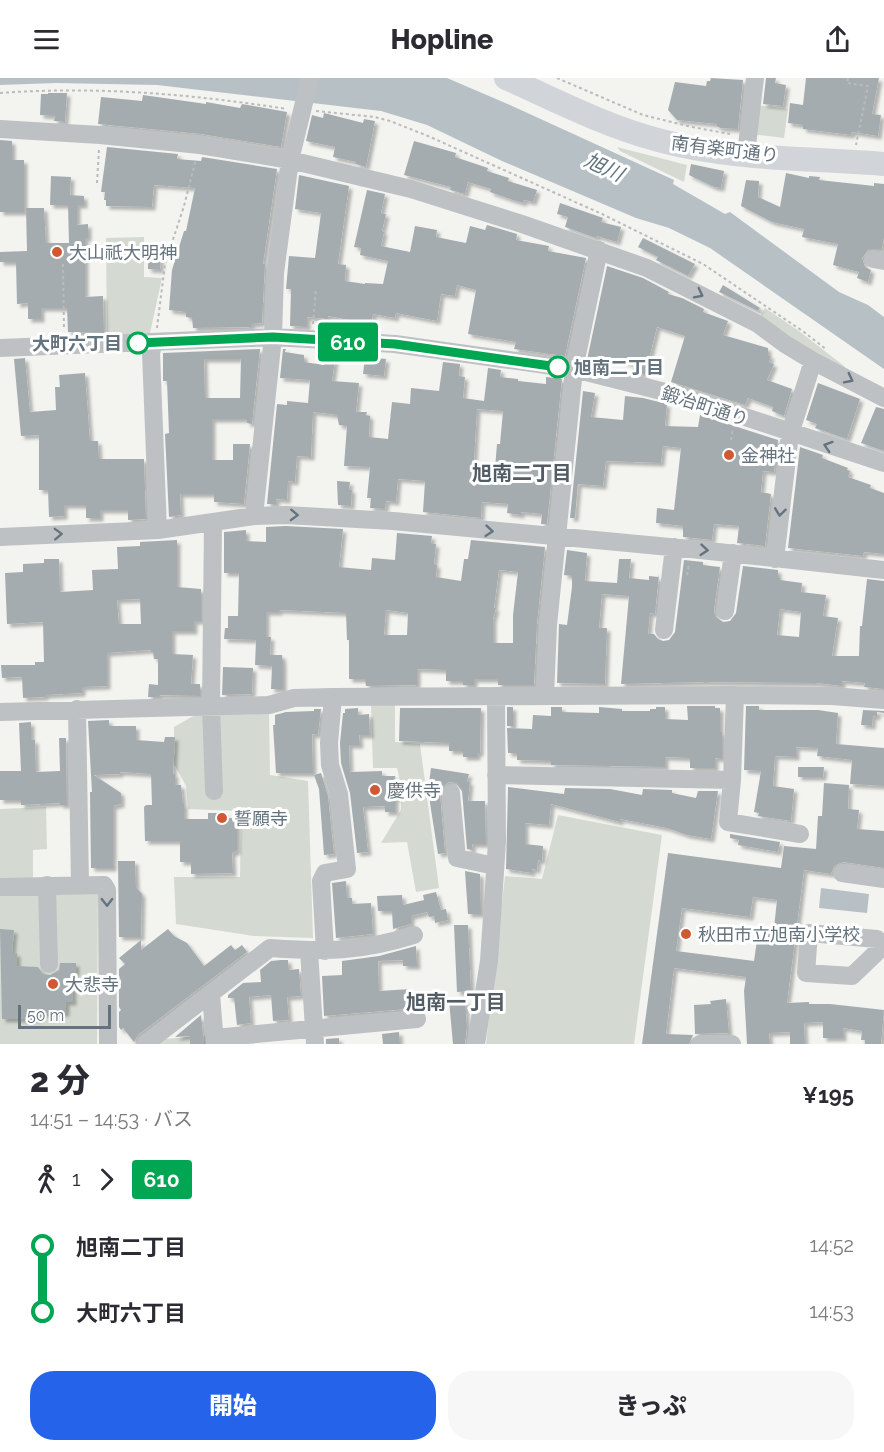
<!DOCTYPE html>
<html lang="ja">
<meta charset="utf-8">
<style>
:root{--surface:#fff;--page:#f7f7f7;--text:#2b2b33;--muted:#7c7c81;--accent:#2563eb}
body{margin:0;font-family:Raleway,"Noto Sans JP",sans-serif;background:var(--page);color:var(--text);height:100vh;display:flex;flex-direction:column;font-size:22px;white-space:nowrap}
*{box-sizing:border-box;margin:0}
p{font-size:20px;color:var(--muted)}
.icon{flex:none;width:33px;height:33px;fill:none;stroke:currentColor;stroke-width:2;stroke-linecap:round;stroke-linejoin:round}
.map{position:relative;height:966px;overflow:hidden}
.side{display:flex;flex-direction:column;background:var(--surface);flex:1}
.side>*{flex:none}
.badge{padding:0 12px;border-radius:4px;font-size:21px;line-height:39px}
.scale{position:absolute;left:18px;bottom:15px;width:93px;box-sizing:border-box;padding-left:6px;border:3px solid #65737e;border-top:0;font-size:16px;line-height:21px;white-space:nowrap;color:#65737e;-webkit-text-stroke:4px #fff;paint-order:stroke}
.map>.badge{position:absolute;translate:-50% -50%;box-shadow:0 0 0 3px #fff}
.legs{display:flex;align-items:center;gap:9px;height:66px;padding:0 30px;font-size:20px}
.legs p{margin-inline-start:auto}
.head{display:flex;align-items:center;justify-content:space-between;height:102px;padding:0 30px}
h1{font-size:33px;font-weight:800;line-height:45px}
.button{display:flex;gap:12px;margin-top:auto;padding:12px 30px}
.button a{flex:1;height:69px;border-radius:24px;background:var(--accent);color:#fff;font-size:24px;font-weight:800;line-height:69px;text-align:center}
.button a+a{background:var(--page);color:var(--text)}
ul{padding:0 30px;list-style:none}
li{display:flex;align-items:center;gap:21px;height:66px;font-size:22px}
li i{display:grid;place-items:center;width:9px;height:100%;margin:0 8px;background:currentColor}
li i::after{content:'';width:15px;height:15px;margin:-8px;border:4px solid;border-radius:50%;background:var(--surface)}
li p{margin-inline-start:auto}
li:first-child i{background:linear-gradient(#0000 50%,currentColor 0)}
li:last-child i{background:linear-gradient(currentColor 50%,#0000 0)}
header{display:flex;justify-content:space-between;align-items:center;height:78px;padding:0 30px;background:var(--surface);font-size:27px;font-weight:800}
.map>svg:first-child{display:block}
.green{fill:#d4dad1}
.water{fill:#b7c1c5}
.building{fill:#a5acb0;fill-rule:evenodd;filter:url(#shadow)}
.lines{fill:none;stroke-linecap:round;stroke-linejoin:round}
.path{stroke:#b9bbbd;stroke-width:2;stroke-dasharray:3 3;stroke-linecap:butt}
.minor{stroke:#bdc1c4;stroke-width:18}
.major{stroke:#d1d5d9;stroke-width:24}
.oneway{stroke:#65737e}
.line-1-casing{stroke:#fff;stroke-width:14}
.line-1{stroke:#00a651;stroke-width:9}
.poi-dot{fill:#d05833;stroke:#fff;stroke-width:2}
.stop-1-dot{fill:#fff;stroke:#00a651;stroke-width:3}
.labels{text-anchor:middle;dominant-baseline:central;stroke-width:6;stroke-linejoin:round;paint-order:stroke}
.street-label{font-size:18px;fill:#65737e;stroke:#fff}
.poi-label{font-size:18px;fill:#65737e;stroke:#fff;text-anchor:start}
.stop-label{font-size:18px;font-weight:bold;fill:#65737e;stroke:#fff;text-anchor:end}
.water-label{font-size:20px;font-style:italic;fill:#61747b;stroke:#fff}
.neighbourhood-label{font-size:20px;font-weight:bold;fill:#525c64;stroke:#fff}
</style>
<header><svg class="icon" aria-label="menu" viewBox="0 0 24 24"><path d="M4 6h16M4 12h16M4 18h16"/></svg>Hopline<svg class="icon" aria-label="share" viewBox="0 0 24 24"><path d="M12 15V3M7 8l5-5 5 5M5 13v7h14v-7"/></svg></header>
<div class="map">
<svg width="884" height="966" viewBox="0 0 884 966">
<defs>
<filter id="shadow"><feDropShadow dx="3.5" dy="3.5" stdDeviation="1.5" flood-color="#0004"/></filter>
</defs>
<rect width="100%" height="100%" fill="#f3f3f0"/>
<path class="green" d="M 755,27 L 788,31 L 784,60 L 751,56 Z
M 617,69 L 687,87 L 684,104 L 620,73 Z
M 144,159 L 144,199 L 162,200 L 150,255 L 107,257 L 106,160 Z
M 765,230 L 799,253 L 844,288 L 847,293 L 758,242 Z
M 371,627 L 395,627 L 395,664 L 420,666 L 439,810 L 416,814 L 407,764 L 381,765 L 401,732 L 401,707 L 397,690 L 373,690 Z
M 269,635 L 270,697 L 308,703 L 313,860 L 254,858 L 176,846 L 174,799 L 240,799 L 241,733 L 188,731 L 186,708 L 174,686 L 174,649 L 195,637 Z
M 46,729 L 47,771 L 33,772 L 33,800 L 0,801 L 0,731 Z
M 558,737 L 662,757 L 634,966 L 486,966 L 505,798 L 542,801 Z
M 0,814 L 98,814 L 97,966 L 0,966 Z
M 211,957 L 211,966 L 149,966 L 154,962 Z"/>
<path class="water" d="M 0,0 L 447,0 L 510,27 L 674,102 L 673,106 L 725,136 L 730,134 L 839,214 L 868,227 L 884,239 L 884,291 L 710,170 L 669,150 L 636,140 L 502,83 L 427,47 L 381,33 L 157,7 L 56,5 L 0,7 Z
M 821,810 L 869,816 L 867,835 L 819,830 Z"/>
<path class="building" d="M 711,0 L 743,2 L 738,51 L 721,50 L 716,48 L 717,46 L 677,42 L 668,32 L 675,4 L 706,8 L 707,3 L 710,3 Z
M 766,0 L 776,0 L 775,5 L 786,7 L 783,28 L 763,26 Z
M 806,0 L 879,0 L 872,36 L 881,37 L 878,58 L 852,54 L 851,57 L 803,51 L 803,47 L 788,45 L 790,25 L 803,27 Z
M 48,15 L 67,15 L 65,44 L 54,43 L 55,38 L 40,37 L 41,16 L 48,16 Z
M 143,17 L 206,26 L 206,24 L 240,30 L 242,26 L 287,34 L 281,69 L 201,56 L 98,46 L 101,19 L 142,23 Z
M 324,35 L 363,45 L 364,41 L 375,43 L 366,89 L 356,86 L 356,84 L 333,79 L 335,69 L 306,63 L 312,37 L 323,40 Z
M 0,62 L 12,63 L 12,82 L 24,82 L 24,134 L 0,134 Z
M 414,63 L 456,75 L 455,79 L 488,90 L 487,93 L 509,100 L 508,103 L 537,112 L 533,124 L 524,122 L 523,125 L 513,122 L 490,114 L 491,111 L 468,104 L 465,116 L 450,112 L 451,109 L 404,97 Z
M 107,69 L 178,76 L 177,81 L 201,83 L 202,79 L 277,91 L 263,186 L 265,186 L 262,245 L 251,246 L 251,249 L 193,250 L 192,240 L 186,239 L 186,234 L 169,232 L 172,192 L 184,153 L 186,153 L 195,110 L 154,107 L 152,129 L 106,128 L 106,122 L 104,122 L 105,114 L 101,114 Z
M 691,86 L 724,93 L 721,110 L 714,109 L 689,97 Z
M 786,95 L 809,100 L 809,98 L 820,99 L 819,102 L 856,106 L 874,108 L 874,105 L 884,106 L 884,160 L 882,171 L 869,171 L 862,180 L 865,189 L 871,192 L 868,204 L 857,200 L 859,194 L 833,187 L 838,166 L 802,159 L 804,151 L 772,144 L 741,128 L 746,102 L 759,103 L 758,119 L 780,129 Z
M 299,97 L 349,108 L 338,186 L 346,187 L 345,203 L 365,206 L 365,205 L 383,206 L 388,183 L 360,177 L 361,170 L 354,169 L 367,112 L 385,116 L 381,135 L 386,136 L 382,153 L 384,154 L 381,168 L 410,174 L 415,148 L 437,152 L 436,159 L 466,165 L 470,148 L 485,152 L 487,147 L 517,156 L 516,162 L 549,168 L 548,173 L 586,180 L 565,278 L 514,271 L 516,264 L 468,256 L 476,212 L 457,207 L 455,218 L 441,216 L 437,243 L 396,235 L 395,240 L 373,236 L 371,246 L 328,238 L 328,241 L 307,239 L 307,249 L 290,248 L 291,211 L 286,211 L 289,178 L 315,180 L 321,135 L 295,131 Z
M 51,98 L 71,99 L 70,117 L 84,118 L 84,127 L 77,127 L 77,147 L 88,146 L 88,160 L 85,160 L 85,219 L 103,218 L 104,255 L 68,254 L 67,230 L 41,230 L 41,241 L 28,241 L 28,225 L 17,226 L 16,184 L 0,184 L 0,174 L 27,173 L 26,130 L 44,130 L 46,165 L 69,165 L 68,127 L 50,127 Z
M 560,125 L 603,140 L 601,144 L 621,149 L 617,164 L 597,158 L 596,160 L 565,149 L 568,139 L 557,136 Z
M 643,160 L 695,186 L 688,198 L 656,182 L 658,179 L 638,169 Z
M 148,165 L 161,165 L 160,192 L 148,191 Z
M 607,188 L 643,200 L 669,214 L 668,216 L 682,220 L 704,231 L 703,234 L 728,243 L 723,257 L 768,270 L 768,277 L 771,278 L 769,284 L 774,286 L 767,302 L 792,311 L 784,338 L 772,333 L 773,329 L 748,320 L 745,327 L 671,304 L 685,258 L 657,249 L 645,297 L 632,294 L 634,286 L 596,278 L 595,283 L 587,282 Z
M 723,207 L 760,230 L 758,233 L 719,214 Z
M 260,271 L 252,346 L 247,345 L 247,341 L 212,341 L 212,382 L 233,382 L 233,366 L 250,366 L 244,426 L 214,424 L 214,416 L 180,416 L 181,437 L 169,439 L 165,356 L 169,355 L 167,303 L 163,303 L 163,275 ZM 204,281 L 241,281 L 240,320 L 205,320 Z
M 283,271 L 286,271 L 285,274 L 304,277 L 304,284 L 324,287 L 326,274 L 336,275 L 332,303 L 359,305 L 356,334 L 367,334 L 366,337 L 370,338 L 369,359 L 388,361 L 392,324 L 410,326 L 411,310 L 439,313 L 443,284 L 460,286 L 459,298 L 465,299 L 463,320 L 484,323 L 488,290 L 501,292 L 500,299 L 518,301 L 518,303 L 546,306 L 546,299 L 562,301 L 547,446 L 541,446 L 542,436 L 521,434 L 521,437 L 507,435 L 508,426 L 482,424 L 481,440 L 423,434 L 425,403 L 398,401 L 396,424 L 386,423 L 385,431 L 370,430 L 371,420 L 367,420 L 370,389 L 344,388 L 347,348 L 339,347 L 337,337 L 313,334 L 311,379 L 297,378 L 295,404 L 288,403 L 287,422 L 276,421 L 276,426 L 267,426 L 277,326 L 287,327 L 287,323 L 308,325 L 310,302 L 280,300 ZM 477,331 L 503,333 L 500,366 L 497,366 L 494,402 L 473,400 Z
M 365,279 L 386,281 L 384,298 L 363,296 Z
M 25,280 L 30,334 L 56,332 L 55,309 L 60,309 L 59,297 L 85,295 L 90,363 L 98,363 L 99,381 L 144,381 L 146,441 L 128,442 L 128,432 L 100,432 L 100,440 L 86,440 L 86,427 L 64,427 L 64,438 L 49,439 L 48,412 L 39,412 L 39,357 L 21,358 L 14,281 Z
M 818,305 L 860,321 L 847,361 L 815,350 L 817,346 L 806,342 Z
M 583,313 L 595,315 L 591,339 L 623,342 L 625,318 L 643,320 L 667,326 L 665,348 L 698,349 L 700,337 L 778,362 L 774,394 L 763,393 L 761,414 L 771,416 L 765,468 L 737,465 L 739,448 L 714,446 L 712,462 L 683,459 L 683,448 L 656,445 L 657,430 L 674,432 L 681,370 L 663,368 L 661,385 L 606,383 L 603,408 L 578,406 L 575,440 L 570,440 Z
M 876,329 L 884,331 L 884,373 L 861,365 Z
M 800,369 L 823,377 L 822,380 L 848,390 L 847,392 L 850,393 L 848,399 L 871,407 L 870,410 L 884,415 L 884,476 L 864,474 L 863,478 L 788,470 Z
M 337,403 L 350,404 L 349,411 L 352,412 L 351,428 L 338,427 Z
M 286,448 L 343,451 L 339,489 L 371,492 L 372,480 L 395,482 L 397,455 L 432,458 L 431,465 L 436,466 L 434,486 L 437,487 L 436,499 L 461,503 L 464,481 L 468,481 L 471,462 L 545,469 L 537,546 L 534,607 L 498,607 L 498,601 L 474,601 L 474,607 L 463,607 L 463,603 L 446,603 L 446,592 L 417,591 L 417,607 L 366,608 L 365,601 L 349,601 L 349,562 L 347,562 L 346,535 L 279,532 L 279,534 L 266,534 L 266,559 L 271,559 L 270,577 L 282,577 L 283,584 L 283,611 L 271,611 L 272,588 L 255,587 L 256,562 L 224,561 L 225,550 L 228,550 L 228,538 L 238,538 L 239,495 L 224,495 L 224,454 L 246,452 L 246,463 L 266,464 L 266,449 ZM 499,492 L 518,494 L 513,537 L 513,565 L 493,565 L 493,541 L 496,530 L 494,530 ZM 386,532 L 408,535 L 407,557 L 384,557 Z
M 177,462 L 177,509 L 201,511 L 201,543 L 194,543 L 194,553 L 172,553 L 172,576 L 193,577 L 191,606 L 200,606 L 200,618 L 159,617 L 159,619 L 148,619 L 149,606 L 158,607 L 158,581 L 154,581 L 153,574 L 151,574 L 151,572 L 107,575 L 107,608 L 82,609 L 82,615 L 45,617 L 45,619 L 23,620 L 22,599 L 2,600 L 1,587 L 35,587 L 35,584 L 44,584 L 43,544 L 7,546 L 5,495 L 23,494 L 23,486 L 44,485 L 44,481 L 59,481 L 60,514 L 93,512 L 92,492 L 118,491 L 117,469 L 140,468 L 140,464 ZM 140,521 L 141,546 L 119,546 L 117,522 Z
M 567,472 L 587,475 L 585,503 L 617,505 L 619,481 L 631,481 L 629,500 L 649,502 L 649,498 L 658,499 L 659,497 L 655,536 L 650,535 L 648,556 L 654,556 L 658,561 L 663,563 L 669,562 L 675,554 L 684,482 L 703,484 L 703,487 L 720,489 L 714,532 L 715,538 L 723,544 L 730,543 L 736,535 L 743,488 L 778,492 L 778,499 L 781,500 L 780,502 L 802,505 L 801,514 L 826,517 L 823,538 L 838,540 L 832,578 L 859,578 L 860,548 L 862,548 L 867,501 L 884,503 L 884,611 L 864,609 L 865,605 L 842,603 L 842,608 L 817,605 L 705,604 L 621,606 L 629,518 L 602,516 L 599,550 L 607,550 L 605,606 L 557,605 L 559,546 L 567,547 L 572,509 L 572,498 L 564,497 ZM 780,531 L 801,534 L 799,559 L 777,557 Z
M 223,589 L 253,590 L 252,616 L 222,617 Z
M 687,628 L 715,628 L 715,630 L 720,630 L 720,654 L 722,654 L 722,681 L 715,680 L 715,690 L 690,690 L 690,680 L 665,679 L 665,689 L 551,687 L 551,683 L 517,682 L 517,675 L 508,675 L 507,650 L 532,651 L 533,637 L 551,638 L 551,629 L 562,629 L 562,634 L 599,635 L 599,629 L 622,631 L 622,633 L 650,633 L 650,631 L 656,631 L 656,629 L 665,629 L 665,641 L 688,642 Z
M 746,628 L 759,628 L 759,632 L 818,632 L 838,635 L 836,666 L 884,670 L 884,708 L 850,706 L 852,682 L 817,678 L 818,670 L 796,669 L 796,679 L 775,678 L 773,708 L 794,711 L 791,743 L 758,738 L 759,735 L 754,734 L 761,693 L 744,692 Z
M 507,629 L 513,629 L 513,648 L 507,648 Z
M 358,630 L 358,637 L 369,636 L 370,657 L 359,657 L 360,667 L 349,667 L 350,694 L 382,693 L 382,698 L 395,698 L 398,720 L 395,720 L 395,734 L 385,734 L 385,728 L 363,729 L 368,774 L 357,775 L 350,715 L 341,685 L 340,665 L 343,635 L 345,635 L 345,631 Z
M 400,630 L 481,630 L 480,675 L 477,675 L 477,679 L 463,679 L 463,673 L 449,673 L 449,665 L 399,663 Z
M 314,631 L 321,631 L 318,657 L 312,656 L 313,695 L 276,695 L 273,647 L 275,647 L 275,637 L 286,634 L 314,633 Z
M 863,632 L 884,633 L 884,635 L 877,634 L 877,639 L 873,638 L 872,648 L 861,647 Z
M 109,642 L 109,648 L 136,648 L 136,662 L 164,664 L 165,659 L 175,659 L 173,696 L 175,696 L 175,707 L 181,707 L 183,726 L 184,726 L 184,741 L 208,741 L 208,735 L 225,735 L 225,740 L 235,740 L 235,744 L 237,744 L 237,773 L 232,775 L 233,795 L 191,796 L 191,784 L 180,784 L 180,763 L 145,763 L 144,729 L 146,727 L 152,727 L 151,696 L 120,694 L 120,696 L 94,697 L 121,715 L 121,726 L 113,728 L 113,790 L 91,790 L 90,714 L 92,714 L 88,643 Z
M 31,644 L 31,662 L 35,662 L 36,694 L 60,693 L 59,660 L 66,660 L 67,727 L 60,727 L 60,725 L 21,727 L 21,722 L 0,722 L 0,693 L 21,693 L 19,645 Z
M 798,689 L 824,689 L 823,699 L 798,699 Z
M 431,690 L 469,696 L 467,703 L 470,704 L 468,723 L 485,723 L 486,766 L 472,766 L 473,772 L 467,771 L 462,713 L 456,705 L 449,704 L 441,710 L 440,715 L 445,775 L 438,776 L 430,725 L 429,705 Z
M 321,695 L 328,718 L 334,776 L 324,777 L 319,711 L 314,697 Z
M 824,705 L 849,707 L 848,731 L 859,732 L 857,751 L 884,753 L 884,790 L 843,784 L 834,788 L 831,796 L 804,792 L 787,925 L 809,924 L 809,926 L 830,926 L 884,932 L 881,966 L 865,966 L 865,962 L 861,962 L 862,953 L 843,950 L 843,960 L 823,960 L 823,944 L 804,945 L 805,966 L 790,966 L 790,954 L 769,955 L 770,966 L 747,966 L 744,913 L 746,899 L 674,890 L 666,956 L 693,957 L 689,966 L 642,966 L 668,775 L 781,790 L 784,768 L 816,771 L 818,738 L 822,738 ZM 753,819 L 777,822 L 774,850 L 759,848 L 754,883 L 676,873 L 682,830 L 750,839 Z
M 508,709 L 564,716 L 565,710 L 610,711 L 642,717 L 643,711 L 672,712 L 672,715 L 696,720 L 698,713 L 718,713 L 711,761 L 687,757 L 667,750 L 620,741 L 620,744 L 551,726 L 549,747 L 525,745 L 525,766 L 543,768 L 542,783 L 538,782 L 537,792 L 532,791 L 532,795 L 506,791 Z
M 730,756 L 780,764 L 778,774 L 738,767 L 739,762 L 730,760 Z
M 118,783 L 135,783 L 136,809 L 142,816 L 141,859 L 119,859 Z
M 465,793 L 480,796 L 481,836 L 468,836 Z
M 346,803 L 347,820 L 352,820 L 352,826 L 371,825 L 373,856 L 336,860 L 332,805 Z
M 436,814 L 441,832 L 446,831 L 448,842 L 435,845 L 434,838 L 429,839 L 427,834 L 411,838 L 411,846 L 393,851 L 392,833 L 378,833 L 377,818 L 402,817 L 403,827 L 424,822 L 423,817 Z
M 454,847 L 468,847 L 471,913 L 457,914 Z
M 0,851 L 14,852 L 12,875 L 17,875 L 17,888 L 38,889 L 43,896 L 50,897 L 59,892 L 60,885 L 76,885 L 76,895 L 72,895 L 73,924 L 66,924 L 66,935 L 38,936 L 38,941 L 2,941 Z
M 168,851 L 174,858 L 187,865 L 204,888 L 231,867 L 235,872 L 242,867 L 247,874 L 138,957 L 134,964 L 123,950 L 121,952 L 119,949 L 119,934 L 121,932 L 119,929 L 119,891 L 125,886 L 119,880 L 141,862 L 141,872 Z
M 416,868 L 417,888 L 403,888 L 403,882 L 378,883 L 379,913 L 411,911 L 412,922 L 419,922 L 419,930 L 324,938 L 322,898 L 342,897 L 342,883 L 379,878 Z
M 281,882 L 288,882 L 289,892 L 299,891 L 301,918 L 287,919 L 289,942 L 273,943 L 271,917 L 249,919 L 251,945 L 237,947 L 234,920 L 228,920 L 228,917 L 243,905 L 261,904 L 260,892 L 271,883 Z
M 465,921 L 467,949 L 465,966 L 453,966 L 449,922 Z
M 726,921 L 729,955 L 695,956 L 694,927 L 711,926 L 710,923 Z
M 201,937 L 204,966 L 190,966 L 190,958 L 175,959 Z
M 399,954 L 400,966 L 383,966 L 382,956 Z
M 339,960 L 339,966 L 326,966 L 326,961 Z"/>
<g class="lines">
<path class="path" d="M 557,0 L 643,37 L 692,49 L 730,56
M 848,0 L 847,5 L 868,8 L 856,67
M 0,15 C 97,8 191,16 287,31
M 316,33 L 375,39 L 390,43 L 428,58 L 602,136 L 703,186 L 804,254 L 827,272
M 97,105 L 99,71
M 63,186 L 64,252
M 313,246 L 316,210
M 157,250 L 165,186 L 184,128 L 196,81
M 731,362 L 733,350
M 687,497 L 689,485"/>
<path class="minor" d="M 0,51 L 100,57 L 200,67 L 290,82 L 411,111 L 522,146 L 647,190 L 758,246 L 785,266 L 813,283 L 884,320
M 746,76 L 755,0
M 873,181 L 884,183
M 154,264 L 151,275 L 158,452
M 0,270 L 273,259 L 395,266 L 574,291 L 685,319 L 884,385
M 254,438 L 273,259 L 275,195 L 290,82 L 310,0
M 213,444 L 211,628 L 214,713
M 0,459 L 158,452 L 254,438 L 286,437 L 393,443 L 691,471 L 884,492
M 775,481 L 790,356 L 813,283
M 725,533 L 733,475
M 664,552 L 674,469
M 735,617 L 732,702 L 728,744 L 800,756
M 545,618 L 548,547 L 574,291 L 599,172
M 77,631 L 80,807
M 0,634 L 269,627 L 294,620 L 333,619 L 735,617 L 832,618 L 884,622
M 496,697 L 732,702
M 451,715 L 457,780 L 495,788
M 842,795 L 884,801
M 47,807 L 49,886
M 0,809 L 104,807 L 107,812 L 108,966
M 809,855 L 877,861 L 876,875 L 852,898 L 806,895 Z
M 309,873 L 315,966
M 325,873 L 321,803 L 325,795 L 347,791 L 339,716 L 330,687 L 329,665 L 333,619
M 211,916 L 215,966
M 215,960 L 417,941
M 145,966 L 270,870 C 326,874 360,874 414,857
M 476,966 L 489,883 L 497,764 L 496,618
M 700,966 L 732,966"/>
<path class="major" d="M 506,0 C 555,22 605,48 658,62 C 730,82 809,80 884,86"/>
</g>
<defs><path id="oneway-chevron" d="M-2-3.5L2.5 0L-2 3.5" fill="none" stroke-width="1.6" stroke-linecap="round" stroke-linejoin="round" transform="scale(1.5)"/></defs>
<g class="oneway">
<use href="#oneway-chevron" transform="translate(699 216) rotate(27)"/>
<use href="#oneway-chevron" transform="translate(849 301) rotate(27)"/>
<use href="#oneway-chevron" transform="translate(828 368) rotate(-162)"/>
<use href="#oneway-chevron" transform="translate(780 434) rotate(97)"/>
<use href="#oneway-chevron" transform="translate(294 437) rotate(2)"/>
<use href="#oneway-chevron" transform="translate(489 453) rotate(5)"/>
<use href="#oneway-chevron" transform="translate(58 456) rotate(-2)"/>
<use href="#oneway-chevron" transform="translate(704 472) rotate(5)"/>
<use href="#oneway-chevron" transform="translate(107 824) rotate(89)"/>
</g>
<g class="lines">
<defs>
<path id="line-1" d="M 138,265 L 273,259 L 395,266 L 558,289"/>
</defs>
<use href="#line-1" class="line-1-casing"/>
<use href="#line-1" class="line-1"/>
</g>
<g class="poi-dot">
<circle cx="57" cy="174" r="6"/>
<circle cx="729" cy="377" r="6"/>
<circle cx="375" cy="712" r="6"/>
<circle cx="222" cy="740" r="6"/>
<circle cx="686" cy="856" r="6"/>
<circle cx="53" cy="906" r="6"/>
</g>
<g class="stop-1-dot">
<circle cx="138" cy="265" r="10"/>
<circle cx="558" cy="289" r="10"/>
</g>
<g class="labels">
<g class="street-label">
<text transform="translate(725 71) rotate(7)">南有楽町通り</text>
<text transform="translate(705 328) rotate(18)">鍛冶町通り</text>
</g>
<g class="poi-label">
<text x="69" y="174">大山祇大明神</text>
<text x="741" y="377">金神社</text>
<text x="387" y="712">慶供寺</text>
<text x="234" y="740">誓願寺</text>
<text x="698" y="856">秋田市立旭南小学校</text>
<text x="65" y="906">大悲寺</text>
</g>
<g class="stop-label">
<text x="122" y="265">大町六丁目</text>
<text x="574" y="289" text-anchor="start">旭南二丁目</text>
</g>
<g class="water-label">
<text transform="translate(604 89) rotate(25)">旭川</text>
</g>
<g class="neighbourhood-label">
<text x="522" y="395">旭南二丁目</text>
<text x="456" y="924">旭南一丁目</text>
</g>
</g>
</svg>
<div class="scale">50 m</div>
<b class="badge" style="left:348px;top:264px;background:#00a651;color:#fff">610</b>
</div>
<section class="side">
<div class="head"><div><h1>2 分</h1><p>14:51 – 14:53 · バス</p></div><b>¥195</b></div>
<div class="legs"><svg class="icon" aria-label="walk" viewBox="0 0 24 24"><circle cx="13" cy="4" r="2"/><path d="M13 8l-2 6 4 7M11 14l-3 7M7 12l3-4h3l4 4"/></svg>1<svg class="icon" aria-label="forward" viewBox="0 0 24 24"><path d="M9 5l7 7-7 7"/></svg><b class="badge" style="background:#00a651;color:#fff">610</b></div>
<ul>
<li><i style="color:#00a651"></i><b>旭南二丁目</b><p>14:52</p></li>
<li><i style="color:#00a651"></i><b>大町六丁目</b><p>14:53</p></li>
</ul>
<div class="button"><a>開始</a><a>きっぷ</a></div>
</section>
